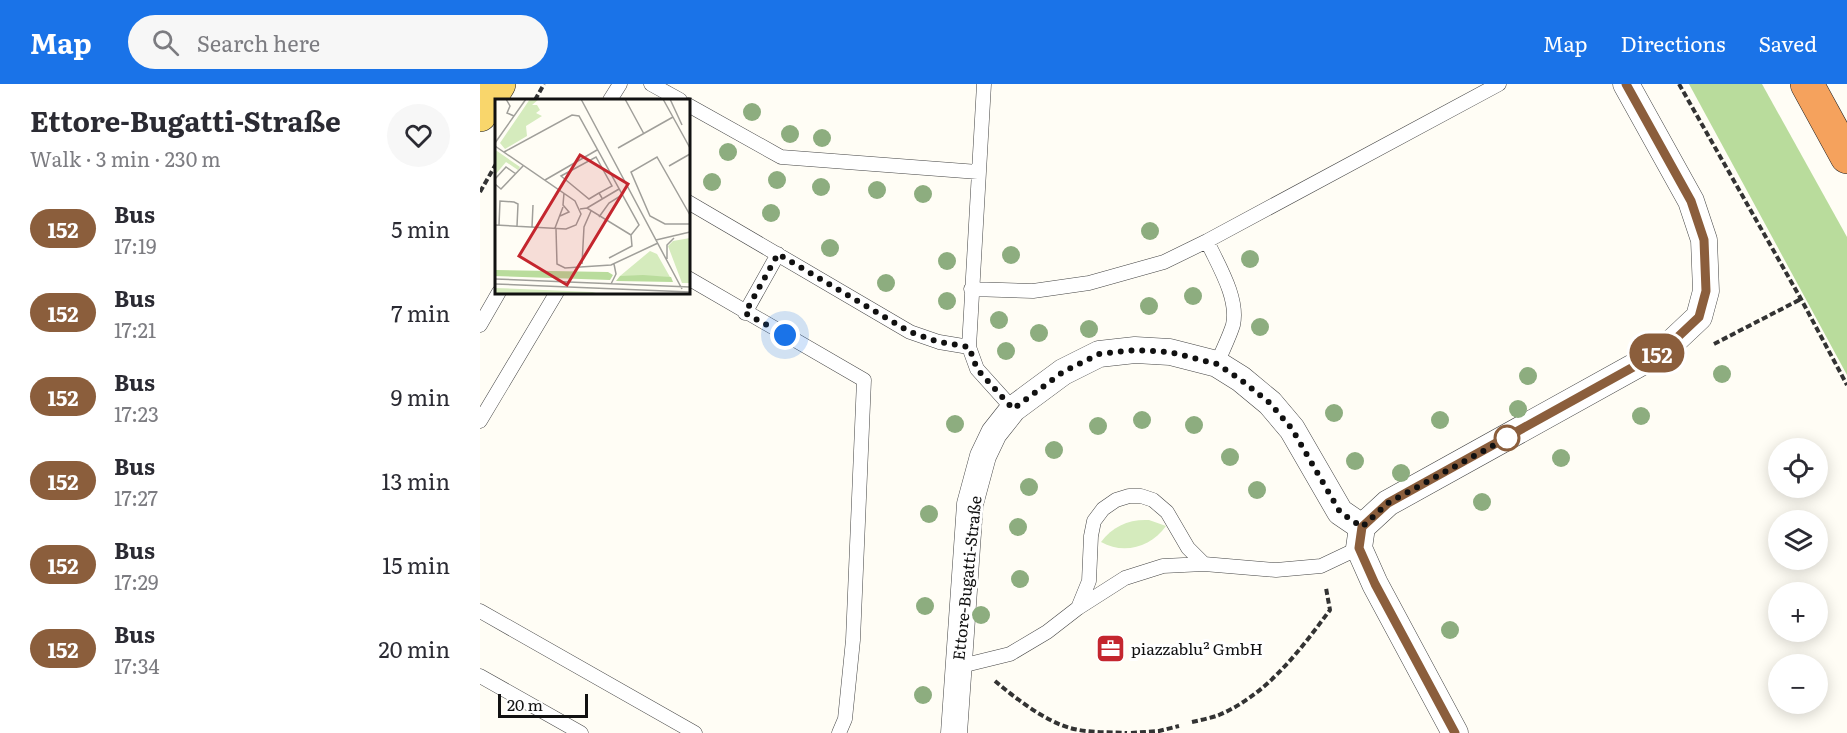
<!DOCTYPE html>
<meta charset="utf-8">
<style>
:root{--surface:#fff;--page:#f7f7f7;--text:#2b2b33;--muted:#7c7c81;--accent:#1a73e8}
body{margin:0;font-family:Literata,serif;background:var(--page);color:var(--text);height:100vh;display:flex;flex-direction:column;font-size:22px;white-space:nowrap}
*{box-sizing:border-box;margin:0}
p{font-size:20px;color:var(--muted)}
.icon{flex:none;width:33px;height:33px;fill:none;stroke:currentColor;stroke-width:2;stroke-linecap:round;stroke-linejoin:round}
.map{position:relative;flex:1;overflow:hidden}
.side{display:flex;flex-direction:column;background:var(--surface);width:480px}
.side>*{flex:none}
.badge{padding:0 12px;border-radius:20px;font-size:21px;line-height:39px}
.fabs{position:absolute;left:1288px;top:354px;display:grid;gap:12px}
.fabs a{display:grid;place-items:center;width:60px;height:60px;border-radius:50%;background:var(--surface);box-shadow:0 3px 15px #0003;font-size:30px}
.scale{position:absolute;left:18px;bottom:15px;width:90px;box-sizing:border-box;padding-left:6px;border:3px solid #111;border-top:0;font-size:16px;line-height:21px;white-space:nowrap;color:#111;-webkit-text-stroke:4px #fff;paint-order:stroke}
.you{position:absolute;width:30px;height:30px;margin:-15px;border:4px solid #fff;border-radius:50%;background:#1a73e8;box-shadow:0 0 0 9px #1a73e833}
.map>.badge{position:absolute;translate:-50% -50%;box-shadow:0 0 0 3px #fff}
.round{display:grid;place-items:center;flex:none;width:63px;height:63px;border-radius:32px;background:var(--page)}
.head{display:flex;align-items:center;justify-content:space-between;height:102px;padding:0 30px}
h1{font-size:28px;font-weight:700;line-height:45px}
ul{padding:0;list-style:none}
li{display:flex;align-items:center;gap:18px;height:84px;padding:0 30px}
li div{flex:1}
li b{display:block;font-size:22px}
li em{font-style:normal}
li .badge{min-width:66px;font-weight:700;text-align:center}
header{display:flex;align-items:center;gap:36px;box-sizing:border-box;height:84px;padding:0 30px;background:var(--accent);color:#fff}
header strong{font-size:28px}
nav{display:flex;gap:33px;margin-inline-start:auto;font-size:21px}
.search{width:420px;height:54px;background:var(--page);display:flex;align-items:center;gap:15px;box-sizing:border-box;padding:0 21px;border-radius:33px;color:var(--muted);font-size:22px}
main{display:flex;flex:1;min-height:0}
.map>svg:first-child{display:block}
.green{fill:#d5ebbd}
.forest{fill:#b9dc9c}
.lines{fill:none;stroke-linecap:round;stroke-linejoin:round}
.lane-casing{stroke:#444;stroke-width:15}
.street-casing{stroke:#444;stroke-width:27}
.primary-casing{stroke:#222;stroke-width:34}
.highway-casing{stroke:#222;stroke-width:34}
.path{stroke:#333;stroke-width:4;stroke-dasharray:6 3;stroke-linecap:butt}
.lane{stroke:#fff;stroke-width:14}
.street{stroke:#fff;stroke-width:26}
.primary{stroke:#f9d66b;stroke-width:33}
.highway{stroke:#f5a25d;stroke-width:33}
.tree{fill:#8dad7f}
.line-casing{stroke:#fff;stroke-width:14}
.line{stroke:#8b5e3c;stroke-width:9}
.walk{stroke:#111;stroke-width:6;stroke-dasharray:0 10.8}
.stop-dot{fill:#fff;stroke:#8b5e3c;stroke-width:3}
.labels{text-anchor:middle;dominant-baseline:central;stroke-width:6;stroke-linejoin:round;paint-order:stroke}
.street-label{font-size:16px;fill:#111;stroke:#fff}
.poi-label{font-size:16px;fill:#111;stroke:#fff;text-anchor:start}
.inset-road{fill:none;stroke:#a09f9a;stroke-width:1.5}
.view{fill:#c4262e;fill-opacity:0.15;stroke:#c4262e;stroke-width:3}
.inset-edge{fill:none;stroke:#111;stroke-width:3}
</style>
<header>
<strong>Map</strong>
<div class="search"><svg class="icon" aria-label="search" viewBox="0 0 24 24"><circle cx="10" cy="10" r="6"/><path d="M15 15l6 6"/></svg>Search here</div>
<nav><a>Map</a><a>Directions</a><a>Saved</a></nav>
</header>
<main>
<section class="side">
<div class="head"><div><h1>Ettore-Bugatti-Straße</h1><p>Walk · 3 min · 230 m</p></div><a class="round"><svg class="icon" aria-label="heart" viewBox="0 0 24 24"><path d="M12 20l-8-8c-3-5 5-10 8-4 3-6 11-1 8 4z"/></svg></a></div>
<ul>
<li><span class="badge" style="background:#8b5e3c;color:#fff">152</span><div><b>Bus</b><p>17:19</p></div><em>5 min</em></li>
<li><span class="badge" style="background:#8b5e3c;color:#fff">152</span><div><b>Bus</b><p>17:21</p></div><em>7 min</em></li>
<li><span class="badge" style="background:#8b5e3c;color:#fff">152</span><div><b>Bus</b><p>17:23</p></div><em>9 min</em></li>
<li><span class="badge" style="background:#8b5e3c;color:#fff">152</span><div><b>Bus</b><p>17:27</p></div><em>13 min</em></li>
<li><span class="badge" style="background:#8b5e3c;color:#fff">152</span><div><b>Bus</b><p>17:29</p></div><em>15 min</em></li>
<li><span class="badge" style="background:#8b5e3c;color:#fff">152</span><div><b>Bus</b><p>17:34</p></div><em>20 min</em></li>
</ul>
</section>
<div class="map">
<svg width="1367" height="649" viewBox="0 0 1367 649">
<rect width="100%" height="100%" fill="#fffdf5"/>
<path class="green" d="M 669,436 L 686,442 C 671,463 644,471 621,458 C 633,442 649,435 669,436 Z"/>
<path class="forest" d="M 1209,0 L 1282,0 L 1367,153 L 1367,291 Z"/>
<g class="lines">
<defs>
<path id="lane" d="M 171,0 L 200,16
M 504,0 L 489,263 L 497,285 L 533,325
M 130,16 L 140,0
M 208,21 L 301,73 L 498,88
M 208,118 L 430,248 L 459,258 L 489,263
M 727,157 C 738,181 759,214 753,241 C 749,254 742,267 737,280
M 208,194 L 384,296 L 373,556 L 365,635 L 359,649
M 491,205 L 553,207 L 609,199 L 684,178 L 727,157 L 1019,0
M 265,229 L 298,170
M 0,241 L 19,208
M 0,337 L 77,208
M 598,524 L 645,494 L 683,482 L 724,480 L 796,486 L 841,482 L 879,464
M 0,527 L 215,649
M 477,583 L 530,570 L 567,548 L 598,524 L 609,497 L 611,452 L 614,437 L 623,425 L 636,416 L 649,412 L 661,412 L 673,416 L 687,428 L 708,464 L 724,480
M 0,592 L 101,649"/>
<path id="street" d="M 474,649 L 490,420 L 503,372 L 514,349 L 533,325 L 583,288 L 619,270 L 655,266 L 690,268 L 737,280 L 761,295 L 790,319 L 812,345 L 860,428 L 882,443
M 975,649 L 895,500 L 879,464 L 882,443 L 908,419 L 1184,266 L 1219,233 L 1226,207 L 1224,156 L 1211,117 L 1146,0"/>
<path id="primary" d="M 0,31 L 19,0"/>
<path id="highway" d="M 1327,0 L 1367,73"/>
</defs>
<use href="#lane" class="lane-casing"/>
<use href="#street" class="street-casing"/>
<use href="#primary" class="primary-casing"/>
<use href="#highway" class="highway-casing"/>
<path class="path" d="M 1199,0 L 1321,215 L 1367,301
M 55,16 L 64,0
M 0,108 L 16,80
M 1234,260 L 1321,215
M 515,597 C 535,614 565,637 590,644 C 608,649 628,648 647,649
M 712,638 C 721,636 731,634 739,631 C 788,610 820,566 850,526 L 846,504
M 651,649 L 679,647 L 699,642"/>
<use href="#lane" class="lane"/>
<use href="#street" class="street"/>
<use href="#primary" class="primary"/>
<use href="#highway" class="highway"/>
</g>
<g class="tree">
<circle cx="272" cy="28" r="9"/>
<circle cx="310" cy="50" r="9"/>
<circle cx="342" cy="54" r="9"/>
<circle cx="248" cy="68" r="9"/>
<circle cx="297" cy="96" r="9"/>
<circle cx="232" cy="98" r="9"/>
<circle cx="341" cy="103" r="9"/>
<circle cx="397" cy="106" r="9"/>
<circle cx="443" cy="110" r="9"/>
<circle cx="291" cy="129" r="9"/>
<circle cx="670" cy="147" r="9"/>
<circle cx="350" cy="164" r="9"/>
<circle cx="531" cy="171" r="9"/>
<circle cx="770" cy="175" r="9"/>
<circle cx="467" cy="177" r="9"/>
<circle cx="406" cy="199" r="9"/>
<circle cx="713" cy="212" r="9"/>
<circle cx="467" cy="217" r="9"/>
<circle cx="669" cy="222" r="9"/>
<circle cx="519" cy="236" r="9"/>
<circle cx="780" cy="243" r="9"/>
<circle cx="609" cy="245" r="9"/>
<circle cx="559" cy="249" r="9"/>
<circle cx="526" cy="267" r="9"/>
<circle cx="1242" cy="290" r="9"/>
<circle cx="1048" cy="292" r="9"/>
<circle cx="1038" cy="325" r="9"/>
<circle cx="854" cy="329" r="9"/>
<circle cx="1161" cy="332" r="9"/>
<circle cx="662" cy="336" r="9"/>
<circle cx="960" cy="336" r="9"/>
<circle cx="475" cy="340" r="9"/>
<circle cx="714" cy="341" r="9"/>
<circle cx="618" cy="342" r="9"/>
<circle cx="574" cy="366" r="9"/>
<circle cx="750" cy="373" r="9"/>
<circle cx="1081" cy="374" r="9"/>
<circle cx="875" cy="377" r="9"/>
<circle cx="921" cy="389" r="9"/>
<circle cx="549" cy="403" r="9"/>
<circle cx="777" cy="406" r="9"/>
<circle cx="1002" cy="418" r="9"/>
<circle cx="449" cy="430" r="9"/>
<circle cx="538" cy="443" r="9"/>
<circle cx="540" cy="495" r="9"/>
<circle cx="445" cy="522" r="9"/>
<circle cx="501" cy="531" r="9"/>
<circle cx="970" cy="546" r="9"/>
<circle cx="443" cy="611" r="9"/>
</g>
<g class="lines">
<defs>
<path id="line" d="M 975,649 L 895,500 L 879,464 L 882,443 L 908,419 L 1184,266 L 1219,233 L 1226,207 L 1224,156 L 1211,117 L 1146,0"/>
</defs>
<use href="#line" class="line-casing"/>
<use href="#line" class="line"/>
<path class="walk" d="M 305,251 L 265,229 L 298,170 L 430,248 L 459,258 L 489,263 L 497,285 L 533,325 L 583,288 L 619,270 L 655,266 L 690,268 L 737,280 L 761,296 L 790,319 L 812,345 L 860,428 L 882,443 L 908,419 L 1027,354"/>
</g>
<defs>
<symbol id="office-square" viewBox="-11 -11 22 22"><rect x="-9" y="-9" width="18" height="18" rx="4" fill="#c4262e" stroke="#fff"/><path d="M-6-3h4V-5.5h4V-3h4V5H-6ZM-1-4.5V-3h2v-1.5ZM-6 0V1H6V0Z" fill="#fff"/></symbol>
</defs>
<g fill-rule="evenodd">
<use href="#office-square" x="614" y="548" width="33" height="33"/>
</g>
<circle class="stop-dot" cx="1027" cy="354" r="12"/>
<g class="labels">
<g class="street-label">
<text transform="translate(486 494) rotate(-84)">Ettore-Bugatti-Straße</text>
</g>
<g class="poi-label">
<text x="651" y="564">piazzablu² GmbH</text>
</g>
</g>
<g transform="translate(15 15)">
<rect width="195" height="195" fill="#fffdf5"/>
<path d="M 35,0 L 44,0 L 37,6 L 42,6 L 45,11 L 41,14 L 47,17 L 31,27 L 32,37 L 10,50 L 5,44 ZM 0,51 L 2,52 L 25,68 L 23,71 L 11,63 L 0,76 ZM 195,139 L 195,184 L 187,184 L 173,147 L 178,142 ZM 155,152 L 162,155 L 175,178 L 125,177 ZM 0,189 L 97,193 L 105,195 L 0,195 Z" fill="#d5ebbd"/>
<path d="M 0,171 L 113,173 L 118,176 L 115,181 L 0,177 ZM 148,176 L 176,178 L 178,183 L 121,182 L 125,177 Z" fill="#b9dc9c"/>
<path class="inset-road" d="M 11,0 L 15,7 L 12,14 L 19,17M 86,0 L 187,190M 130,0 L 149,35M 168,0 L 195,49M 175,0 L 187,26M 0,44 L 31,0M 0,47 L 80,102 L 86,115 L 81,126 L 71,130 L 0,126M 123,49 L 178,18M 9,53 L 77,16 L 84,17 L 144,126 L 136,136 L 137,147 L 114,159M 174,67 L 195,55M 0,80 L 11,68 L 21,75M 50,81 L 102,51M 0,85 L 6,90 L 28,67M 104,94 L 94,100 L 66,77 L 101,58 L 117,87 L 104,94 L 107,99M 92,109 L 124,90M 85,110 L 92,109 L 136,136M 195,116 L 162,58 L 136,73 L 155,117 L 170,125 L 195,125M 65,117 L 74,113 L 68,106 L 69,94M 104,118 L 114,104 L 127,96M 4,126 L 5,102 L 19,103 L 23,105 L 22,127M 37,128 L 38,106M 60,129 L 68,108M 61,130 L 62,165 L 70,169 L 116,166 L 163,144M 161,141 L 195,133M 172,160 L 172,146 L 179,139M 87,165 L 89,128 L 96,112M 0,180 L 195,188M 0,185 L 195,193M 116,185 L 121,175 L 119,165"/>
<path class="view" d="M 85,56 L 133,85 L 72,186 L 24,157 Z"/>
<rect width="195" height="195" class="inset-edge"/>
</g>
</svg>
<div class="fabs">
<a><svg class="icon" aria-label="locate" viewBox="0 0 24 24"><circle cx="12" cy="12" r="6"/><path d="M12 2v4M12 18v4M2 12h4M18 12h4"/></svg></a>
<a><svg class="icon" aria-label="layers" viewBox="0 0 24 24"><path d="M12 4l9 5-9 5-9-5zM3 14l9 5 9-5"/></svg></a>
<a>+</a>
<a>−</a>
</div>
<div class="scale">20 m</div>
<div class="you" style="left:305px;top:251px"></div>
<b class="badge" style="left:1177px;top:269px;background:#8b5e3c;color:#fff">152</b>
</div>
</main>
